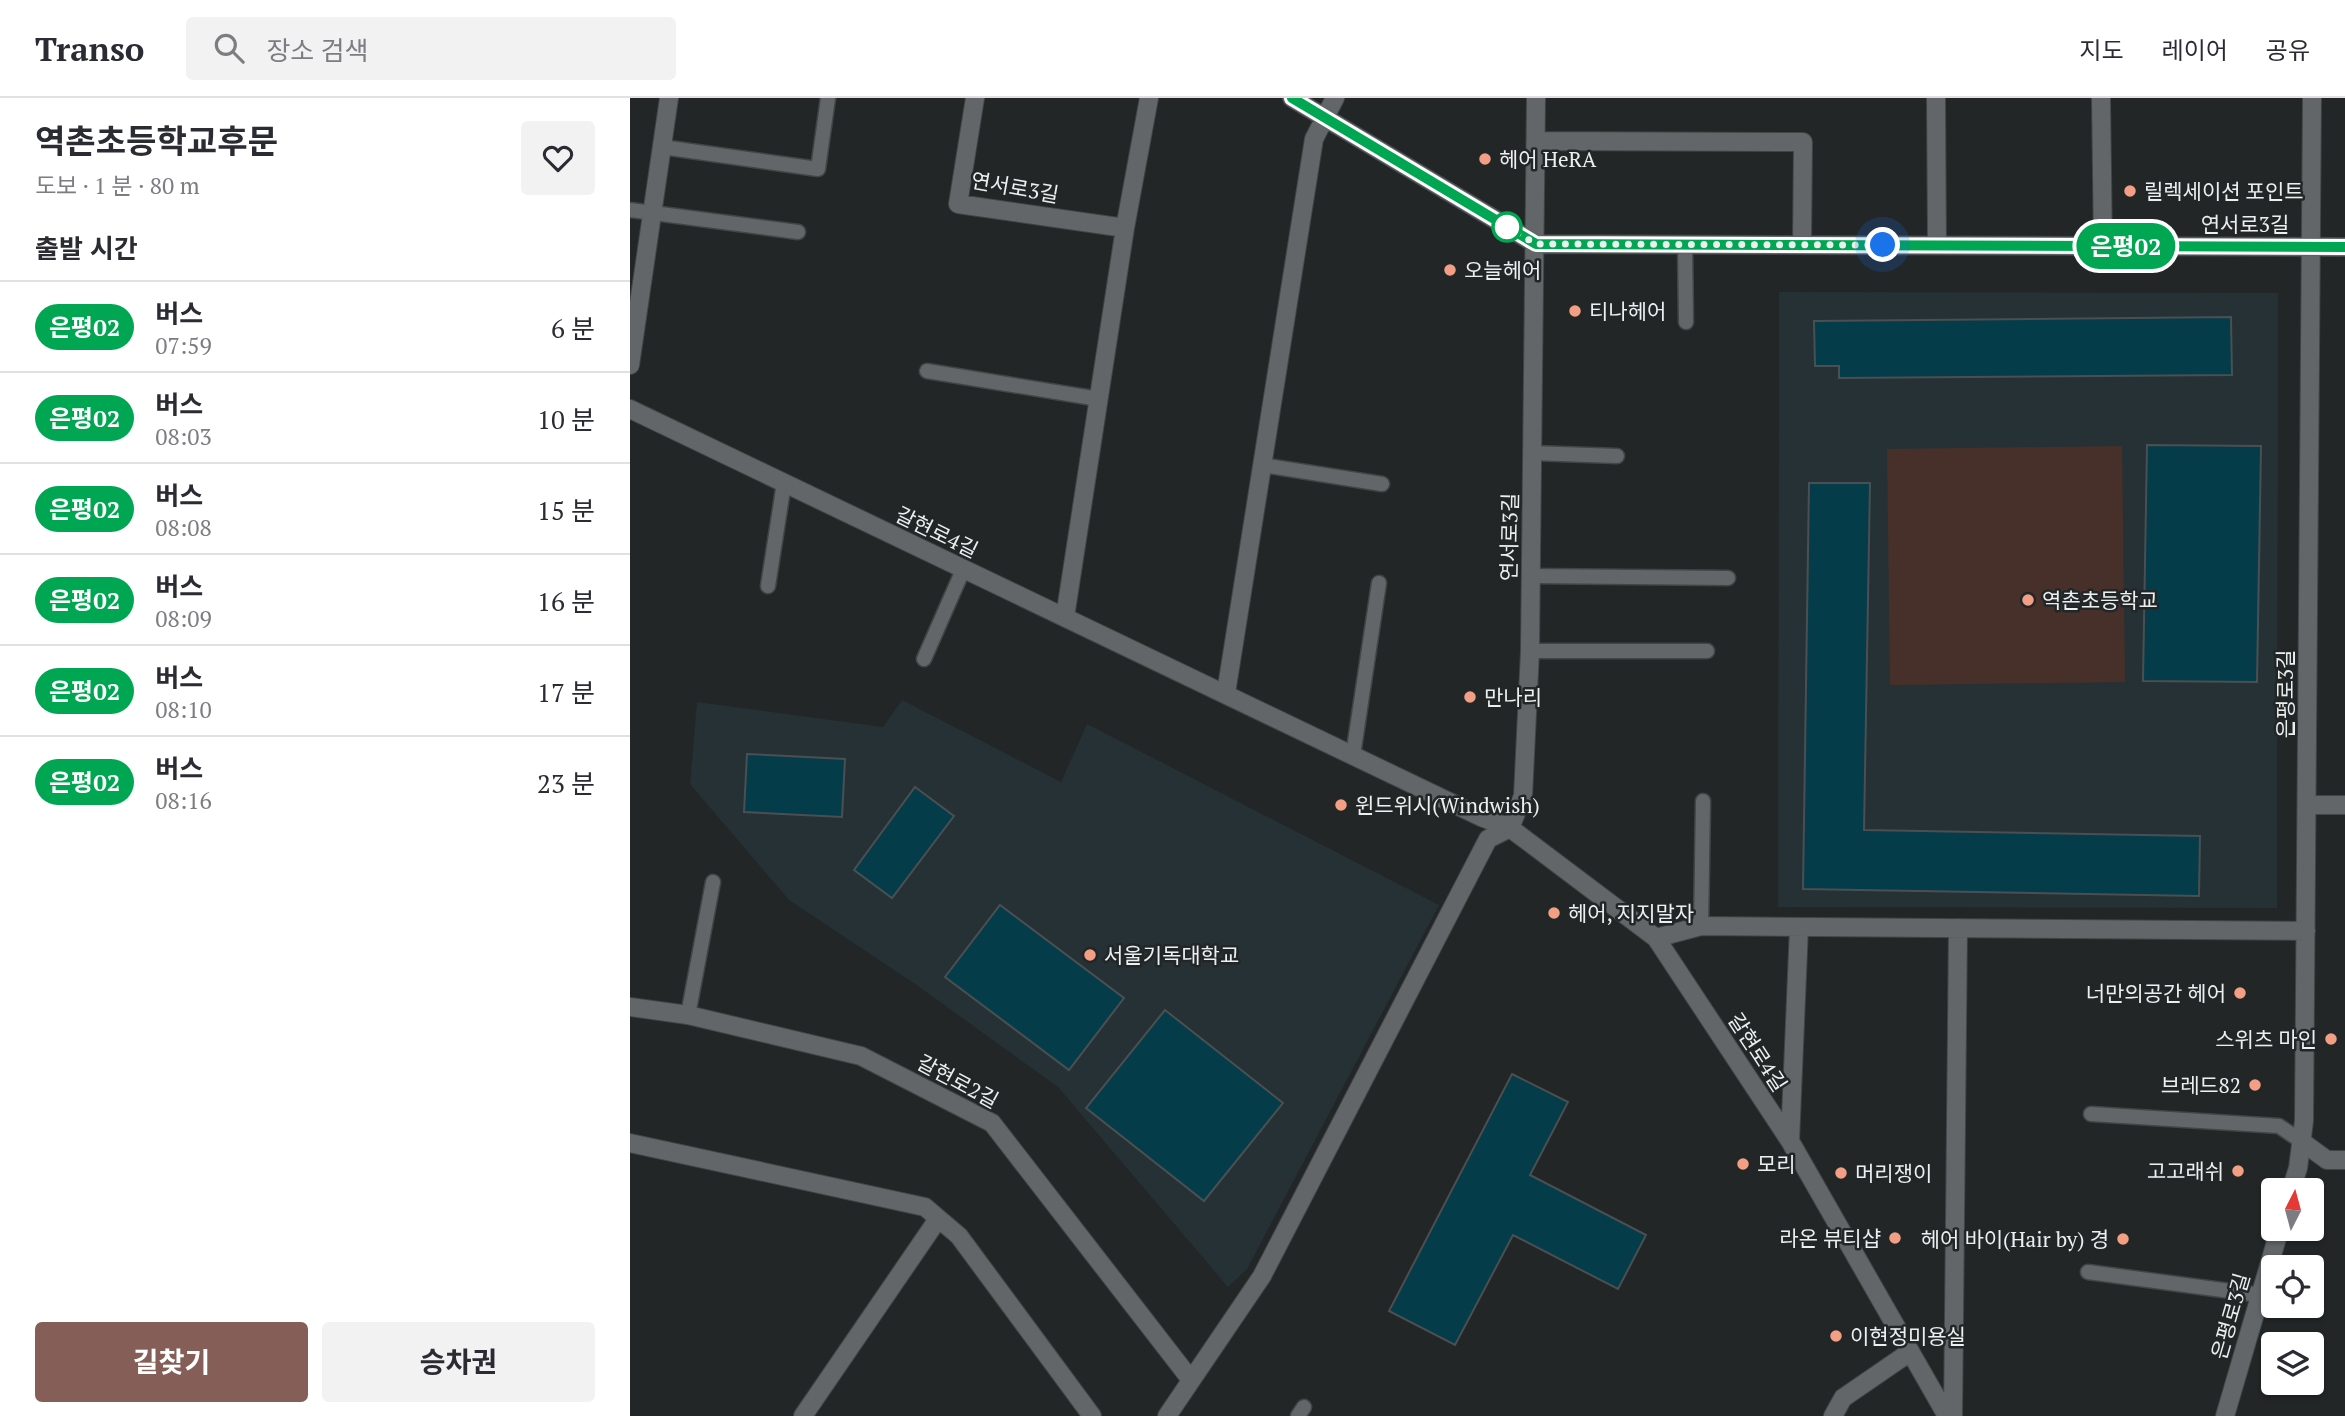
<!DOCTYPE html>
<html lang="ko">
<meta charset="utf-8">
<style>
:root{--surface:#fff;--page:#f2f2f3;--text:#2b2b33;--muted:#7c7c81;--line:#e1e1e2;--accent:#855f57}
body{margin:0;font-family:"PT Serif","Noto Sans KR",serif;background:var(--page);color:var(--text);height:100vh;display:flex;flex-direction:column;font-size:26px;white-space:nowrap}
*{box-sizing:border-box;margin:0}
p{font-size:23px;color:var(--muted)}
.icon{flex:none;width:38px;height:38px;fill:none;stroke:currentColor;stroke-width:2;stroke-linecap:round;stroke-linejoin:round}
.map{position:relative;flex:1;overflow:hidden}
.drawer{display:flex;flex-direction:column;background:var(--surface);width:630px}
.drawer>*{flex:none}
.badge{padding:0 14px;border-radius:23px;font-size:24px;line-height:46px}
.needle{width:46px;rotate:6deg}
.fabs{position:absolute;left:1631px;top:1080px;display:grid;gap:14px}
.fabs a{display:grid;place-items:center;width:63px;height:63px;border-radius:7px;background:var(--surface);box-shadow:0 2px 5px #0004;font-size:35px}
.you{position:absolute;width:35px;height:35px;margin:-18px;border:5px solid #fff;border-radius:50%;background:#1a73e8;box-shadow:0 0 0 10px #1a73e833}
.map>.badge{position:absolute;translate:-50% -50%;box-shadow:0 0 0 4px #fff}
h2{padding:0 35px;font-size:26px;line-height:63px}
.round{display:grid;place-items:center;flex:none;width:74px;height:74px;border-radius:7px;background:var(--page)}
.overview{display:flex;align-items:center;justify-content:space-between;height:119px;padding:0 35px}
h1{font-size:33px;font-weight:700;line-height:52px}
.action{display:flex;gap:14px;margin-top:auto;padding:14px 35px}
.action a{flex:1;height:80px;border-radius:7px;background:var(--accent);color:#fff;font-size:28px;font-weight:700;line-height:80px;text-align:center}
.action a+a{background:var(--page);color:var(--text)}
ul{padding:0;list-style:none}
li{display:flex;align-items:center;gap:21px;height:91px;padding:0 35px;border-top:2px solid var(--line)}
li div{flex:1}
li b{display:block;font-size:26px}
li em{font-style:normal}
li .badge{min-width:77px;font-weight:700;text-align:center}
header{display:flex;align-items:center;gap:42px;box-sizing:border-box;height:98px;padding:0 35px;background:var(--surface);border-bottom:2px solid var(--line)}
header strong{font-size:33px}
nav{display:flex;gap:38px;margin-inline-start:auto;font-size:24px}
.search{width:490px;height:63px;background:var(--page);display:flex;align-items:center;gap:18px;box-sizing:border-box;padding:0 24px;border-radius:7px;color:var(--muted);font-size:26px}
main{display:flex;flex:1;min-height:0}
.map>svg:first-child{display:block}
.built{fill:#263135}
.green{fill:#473029}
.building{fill:#043c4a;stroke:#4b4f51;stroke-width:2}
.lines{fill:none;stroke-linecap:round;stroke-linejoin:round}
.service-casing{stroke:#414546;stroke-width:17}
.minor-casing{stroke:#414546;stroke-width:20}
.service{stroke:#626668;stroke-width:14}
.minor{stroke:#626668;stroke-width:18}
.line-casing{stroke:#fff;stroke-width:16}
.line{stroke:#00a651;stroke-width:10}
.walk{stroke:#eceff0;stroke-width:7;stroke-dasharray:0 12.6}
.poi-dot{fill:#f39f84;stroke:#222627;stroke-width:2.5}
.stop-dot{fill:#fff;stroke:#00a651;stroke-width:3.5}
.labels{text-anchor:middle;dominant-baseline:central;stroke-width:5;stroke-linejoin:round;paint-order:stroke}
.poi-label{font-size:21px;fill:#eceff0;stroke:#222627;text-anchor:start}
.street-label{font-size:21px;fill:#eceff0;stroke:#222627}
</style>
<header>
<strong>Transo</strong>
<div class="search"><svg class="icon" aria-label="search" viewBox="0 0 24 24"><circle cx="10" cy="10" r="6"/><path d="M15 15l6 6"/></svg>장소 검색</div>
<nav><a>지도</a><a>레이어</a><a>공유</a></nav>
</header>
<main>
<section class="drawer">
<div class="overview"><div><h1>역촌초등학교후문</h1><p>도보 · 1 분 · 80 m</p></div><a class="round"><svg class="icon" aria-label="heart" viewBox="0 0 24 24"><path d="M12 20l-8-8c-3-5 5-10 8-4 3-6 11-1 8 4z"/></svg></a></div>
<h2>출발 시간</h2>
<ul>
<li><span class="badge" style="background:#00a651;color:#fff">은평02</span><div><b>버스</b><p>07:59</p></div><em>6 분</em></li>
<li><span class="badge" style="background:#00a651;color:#fff">은평02</span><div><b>버스</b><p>08:03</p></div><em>10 분</em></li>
<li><span class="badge" style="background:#00a651;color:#fff">은평02</span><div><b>버스</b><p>08:08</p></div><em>15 분</em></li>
<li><span class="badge" style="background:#00a651;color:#fff">은평02</span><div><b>버스</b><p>08:09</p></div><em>16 분</em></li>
<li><span class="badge" style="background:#00a651;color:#fff">은평02</span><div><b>버스</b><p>08:10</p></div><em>17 분</em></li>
<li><span class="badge" style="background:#00a651;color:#fff">은평02</span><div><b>버스</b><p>08:16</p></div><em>23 분</em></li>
</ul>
<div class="action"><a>길찾기</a><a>승차권</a></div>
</section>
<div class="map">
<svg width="1715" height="1318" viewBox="0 0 1715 1318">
<rect width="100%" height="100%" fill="#222627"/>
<path class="built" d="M 1149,194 L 1648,195 L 1647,810 L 1148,809 Z
M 272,602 L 431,684 L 457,626 L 809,807 L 617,1171 L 598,1189 L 428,989 L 288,888 L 159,802 L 60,686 L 67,604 L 253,629 Z"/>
<path class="green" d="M 1492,348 L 1495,584 L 1260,587 L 1257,351 Z"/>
<path class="building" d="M 1601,219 L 1602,277 L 1209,280 L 1209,268 L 1185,268 L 1184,223 Z
M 1517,347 L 1631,348 L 1627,584 L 1513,583 Z
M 1179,385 L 1240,385 L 1234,732 L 1570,738 L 1569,798 L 1173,791 Z
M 117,656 L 215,661 L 212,719 L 114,714 Z
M 285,689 L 324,718 L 262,800 L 224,772 Z
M 370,807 L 494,900 L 439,972 L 315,879 Z
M 535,912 L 653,1005 L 574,1103 L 456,1010 Z
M 882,976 L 938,1004 L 900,1077 L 1016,1137 L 988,1191 L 883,1137 L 825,1247 L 759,1213 Z"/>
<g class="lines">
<defs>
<path id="service" d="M 32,49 L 188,71 L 198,0
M 0,112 L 168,134
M 1055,146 L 1056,224
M 297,273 L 469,301
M 902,355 L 987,358
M 632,367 L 752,386
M 901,478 L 1098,480
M 138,488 L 154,385
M 900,553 L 1077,553
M 294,561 L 333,472
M 723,657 L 749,485
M 1071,828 L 1073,703
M 58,917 L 83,784
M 1461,1016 L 1649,1028 L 1671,1043
M 1458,1174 L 1630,1197
M 668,1318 L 674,1309"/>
<path id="minor" d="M 345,0 L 328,106 L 495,130
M 662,0 L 906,146 L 1715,149
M 1306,0 L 1307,147
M 1471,0 L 1473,148
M 906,43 L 1173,44 L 1172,147
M 0,267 L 39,0
M 0,311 L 851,719 L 880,730 L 1026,840 L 1160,1043 L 1317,1318
M 435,519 L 495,130 L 519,0
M 596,595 L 684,41 L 705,0
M 1677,707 L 1715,707
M 880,730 L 893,698 L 900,553 L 906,0
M 1026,840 L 1071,828 L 1676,833
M 0,909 L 58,917 L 231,958 L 362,1025 L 561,1282
M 1160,1043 L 1169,829
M 1671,1043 L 1697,1062 L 1715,1062
M 0,1045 L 295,1109 L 329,1138 L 462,1318
M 1661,1092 L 1668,1070 L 1674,1023 L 1682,0
M 173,1318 L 308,1121
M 537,1318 L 632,1178 L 858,741 L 880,730
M 1203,1318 L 1213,1300 L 1280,1254
M 1323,1318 L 1328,830
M 1595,1318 L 1650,1130"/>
</defs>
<use href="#service" class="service-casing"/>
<use href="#minor" class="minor-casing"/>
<use href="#service" class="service"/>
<use href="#minor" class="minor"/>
</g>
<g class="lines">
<defs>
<path id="line" d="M 662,0 L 906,146 L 1715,149"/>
</defs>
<use href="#line" class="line-casing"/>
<use href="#line" class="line"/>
<path class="walk" d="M 877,129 L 906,146 L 1253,147"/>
</g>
<g class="poi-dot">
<circle cx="855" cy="61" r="7"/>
<circle cx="1500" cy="93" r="7"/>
<circle cx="820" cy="172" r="7"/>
<circle cx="945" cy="213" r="7"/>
<circle cx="1398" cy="502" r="7"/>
<circle cx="840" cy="599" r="7"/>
<circle cx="711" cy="707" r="7"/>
<circle cx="924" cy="815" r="7"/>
<circle cx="460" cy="857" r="7"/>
<circle cx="1610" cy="895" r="7"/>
<circle cx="1701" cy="941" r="7"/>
<circle cx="1625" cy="987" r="7"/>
<circle cx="1113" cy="1066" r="7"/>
<circle cx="1608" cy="1073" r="7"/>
<circle cx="1211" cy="1075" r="7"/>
<circle cx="1265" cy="1140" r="7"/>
<circle cx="1493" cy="1141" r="7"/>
<circle cx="1206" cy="1238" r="7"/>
</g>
<circle class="stop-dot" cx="877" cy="129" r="14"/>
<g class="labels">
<g class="poi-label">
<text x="869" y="61">헤어 HeRA</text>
<text x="1514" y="93">릴렉세이션 포인트</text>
<text x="834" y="172">오늘헤어</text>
<text x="959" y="213">티나헤어</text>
<text x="1412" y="502">역촌초등학교</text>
<text x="854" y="599">만나리</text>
<text x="725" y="707">윈드위시(Windwish)</text>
<text x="938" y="815">헤어, 지지말자</text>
<text x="474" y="857">서울기독대학교</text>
<text x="1596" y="895" text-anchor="end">너만의공간 헤어</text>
<text x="1687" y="941" text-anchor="end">스위츠 마인</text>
<text x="1611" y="987" text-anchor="end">브레드82</text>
<text x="1127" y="1066">모리</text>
<text x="1594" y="1073" text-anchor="end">고고래쉬</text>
<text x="1225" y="1075">머리쟁이</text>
<text x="1251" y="1140" text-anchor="end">라온 뷰티샵</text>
<text x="1479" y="1141" text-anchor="end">헤어 바이(Hair by) 경</text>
<text x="1220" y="1238">이현정미용실</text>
</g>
<g class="street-label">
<text transform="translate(385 89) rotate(10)">연서로3길</text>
<text x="1615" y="126">연서로3길</text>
<text transform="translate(307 434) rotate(26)">갈현로4길</text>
<text transform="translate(879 439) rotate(-89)">연서로3길</text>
<text transform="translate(1655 596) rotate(-90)">은평로3길</text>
<text transform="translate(1128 954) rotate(57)">갈현로4길</text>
<text transform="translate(328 983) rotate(28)">갈현로2길</text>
<text transform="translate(1600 1218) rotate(-74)">은평로3길</text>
</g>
</g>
</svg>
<div class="fabs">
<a><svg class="needle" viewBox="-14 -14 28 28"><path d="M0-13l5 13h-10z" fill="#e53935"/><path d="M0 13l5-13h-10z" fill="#7c7c81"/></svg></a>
<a><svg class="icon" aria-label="locate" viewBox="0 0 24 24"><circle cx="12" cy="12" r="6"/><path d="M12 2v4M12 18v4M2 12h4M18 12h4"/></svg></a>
<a><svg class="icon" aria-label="layers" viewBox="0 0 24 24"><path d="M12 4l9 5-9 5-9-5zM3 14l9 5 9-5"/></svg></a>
</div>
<div class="you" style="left:1253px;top:147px"></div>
<b class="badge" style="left:1496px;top:148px;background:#00a651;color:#fff">은평02</b>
</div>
</main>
